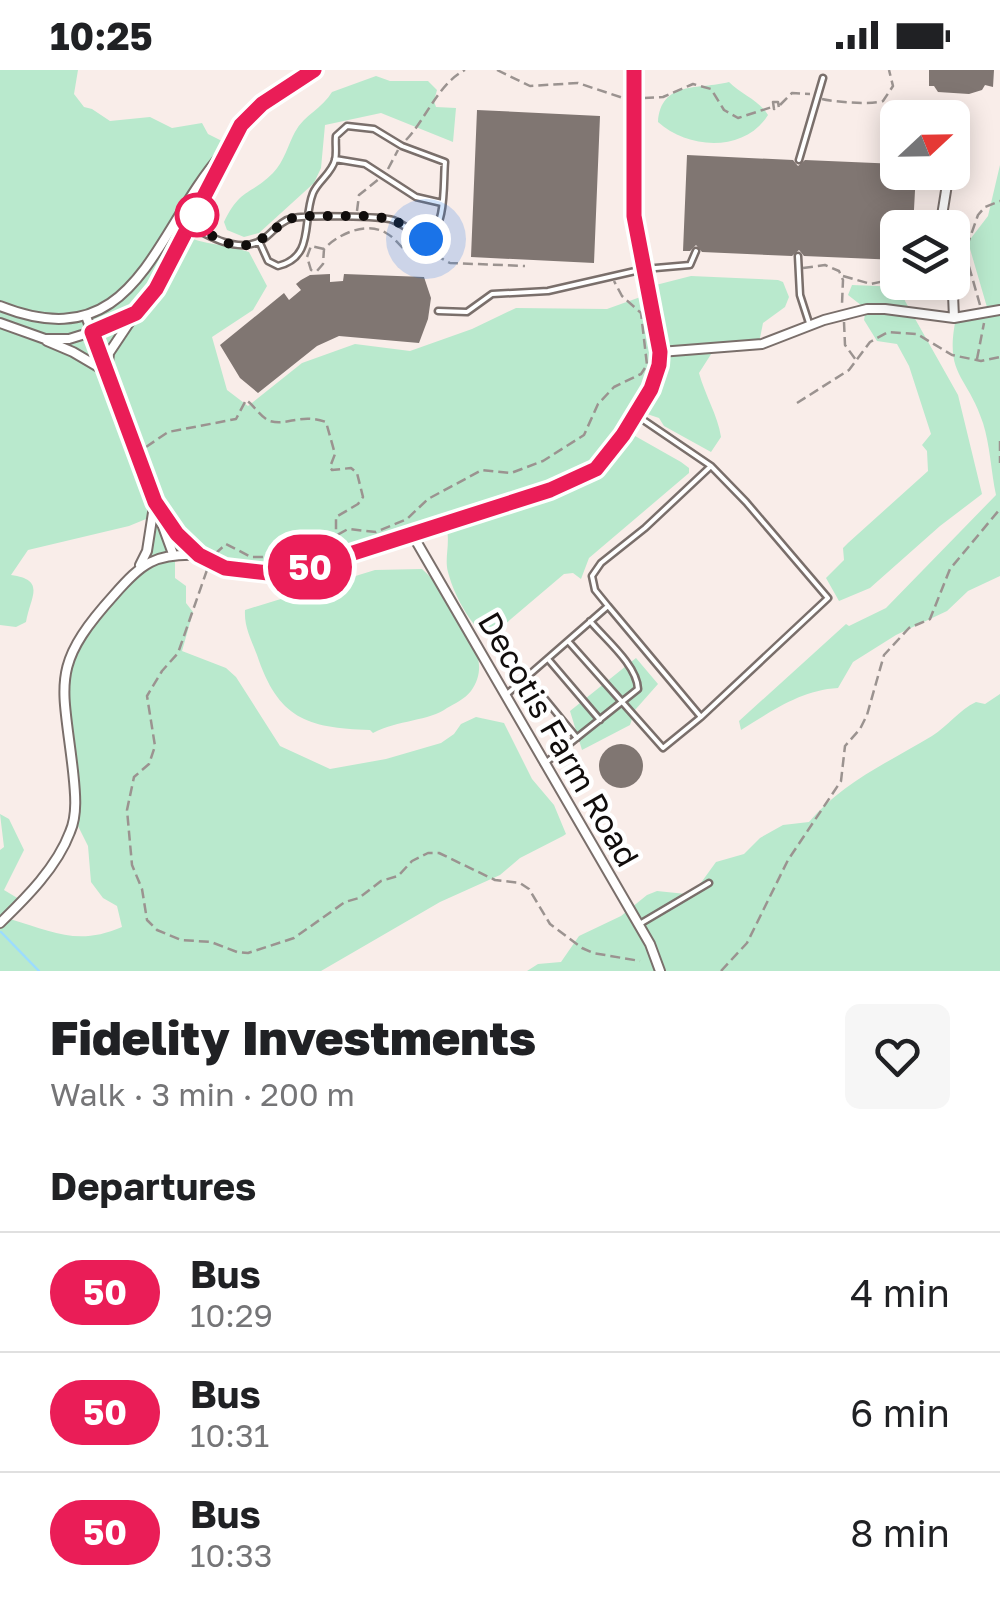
<!DOCTYPE html>
<meta charset="utf-8">
<style>
:root{--surface:#fff;--page:#f6f6f6;--text:#202124;--muted:#757577;--line:#e0e0e0}
body{margin:0;font-family:"Golos Text",sans-serif;background:var(--page);color:var(--text);height:100vh;display:flex;flex-direction:column;font-size:38px;white-space:nowrap}
*{box-sizing:border-box;margin:0}
p{font-size:32px;color:var(--muted)}
.icon{flex:none;width:55px;height:55px;fill:none;stroke:currentColor;stroke-width:2;stroke-linecap:round;stroke-linejoin:round}
.map{position:relative;height:901px;overflow:hidden}
.side{display:flex;flex-direction:column;background:var(--surface);flex:1}
.side>*{flex:none}
.badge{padding:0 20px;border-radius:32px;font-size:35px;line-height:65px}
.needle{width:65px;rotate:68deg}
.buttons{position:absolute;left:880px;top:30px;display:grid;gap:20px}
.buttons a{display:grid;place-items:center;width:90px;height:90px;border-radius:15px;background:var(--surface);box-shadow:0 5px 25px #0003;font-size:50px}
.you{position:absolute;width:50px;height:50px;margin:-25px;border:8px solid #fff;border-radius:50%;background:#1a73e8;box-shadow:0 0 0 15px #1a73e833}
.map>.badge{position:absolute;translate:-50% -50%;box-shadow:0 0 0 5px #fff}
h2{padding:0 50px;font-size:38px;line-height:90px}
.round{display:grid;place-items:center;flex:none;width:105px;height:105px;border-radius:15px;background:var(--page)}
.summary{display:flex;align-items:center;justify-content:space-between;height:170px;padding:0 50px}
h1{font-size:48px;font-weight:800;line-height:75px}
ul{padding:0;list-style:none}
li{display:flex;align-items:center;gap:30px;height:120px;padding:0 50px;border-top:2px solid var(--line)}
li div{flex:1}
li b{display:block;font-size:38px}
li em{font-style:normal}
li .badge{min-width:110px;font-weight:700;text-align:center}
.status{display:flex;justify-content:space-between;align-items:center;height:70px;padding:0 50px;background:var(--surface);direction:ltr}
.status svg{height:28px;fill:currentColor}
.map>svg:first-child{display:block}
.green{fill:#b9e9cd}
.lines{fill:none;stroke-linecap:round;stroke-linejoin:round}
.stream{stroke:#9cdcfe;stroke-width:2.5}
.building{fill:#807672}
.service-casing{stroke:#7a6f6b;stroke-width:9}
.minor-casing{stroke:#7a6f6b;stroke-width:12}
.path{stroke:#9b9390;stroke-width:2.5;stroke-dasharray:10 5;stroke-linecap:butt}
.service{stroke:#fff;stroke-width:4}
.minor{stroke:#fff;stroke-width:8}
.line-casing{stroke:#fff;stroke-width:22}
.line{stroke:#ea1d57;stroke-width:15}
.walk{stroke:#110d0c;stroke-width:10;stroke-dasharray:0 18}
.stop-dot{fill:#fff;stroke:#ea1d57;stroke-width:5}
.labels{text-anchor:middle;dominant-baseline:central;stroke-width:9;stroke-linejoin:round;paint-order:stroke}
.street-label{font-size:32px;fill:#110d0c;stroke:#fff}
</style>
<div class="status"><b>10:25</b><svg viewBox="0 0 49 12"><path d="M0 12V9h3v3zM5 12V6h3v6zM10 12V3h3v9zM15 12V0h3v12zM26 1h20v11H26zM47 4h2v5h-2z"/></svg></div>
<div class="map">
<svg width="1000" height="901" viewBox="0 0 1000 901">
<rect width="100%" height="100%" fill="#f9ede9"/>
<path class="green" d="M 0,0 L 78,0 L 74,24 L 84,37 L 92,39 L 110,51 L 150,47 L 172,58 L 202,53 L 208,64 L 228,74 L 182,165 C 204,175 226,174 249,182 L 267,216 L 253,240 L 212,267 L 227,320 L 248,336 L 302,293 L 355,274 L 410,281 L 472,259 L 516,238 L 607,239 L 646,225 L 648,217 L 691,206 L 778,210 L 783,212 L 789,227 L 785,237 L 763,253 L 759,273 L 715,278 L 699,303 C 705,325 718,346 721,367 L 711,382 L 664,356 L 659,348 L 638,341 L 628,362 L 681,392 L 689,398 L 689,403 L 589,488 L 581,509 L 573,503 L 564,504 L 504,555 L 501,564 L 512,579 C 481,577 455,530 448,502 C 444,488 451,473 446,455 L 294,502 L 243,501 L 198,484 L 175,490 L 175,508 L 186,516 L 186,533 L 193,542 L 182,581 L 226,598 L 236,607 L 280,676 L 330,699 L 386,689 L 441,673 L 454,664 L 461,654 L 476,647 L 504,653 L 532,709 L 554,735 L 566,764 L 563,766 L 520,788 L 500,805 L 440,832 L 321,901 L 0,901 L 0,780 L 4,777 L 0,744 L 9,749 L 24,780 L 4,820 L 24,832 L 10,849 C 54,862 78,876 122,857 L 117,836 L 103,828 L 91,812 L 88,776 L 77,754 L 80,726 L 64,603 L 92,553 L 146,495 L 158,441 L 156,433 L 146,449 L 129,456 L 28,480 L 11,505 C 47,510 30,527 26,552 L 16,557 L 0,555 Z
M 376,6 L 390,11 L 428,11 L 437,20 L 434,31 L 436,37 L 456,38 L 453,72 L 381,43 L 325,55 L 321,98 L 314,113 L 259,163 L 244,167 L 227,160 L 224,152 C 240,118 251,125 273,103 C 284,92 288,75 295,62 C 304,45 323,38 332,22 Z
M 729,12 C 741,24 760,31 768,45 C 745,82 689,80 658,52 C 661,10 699,20 729,12 Z
M 1000,95 L 1000,506 L 968,521 L 947,541 L 896,565 L 853,592 L 838,618 C 801,620 772,641 741,660 L 739,651 L 846,554 L 849,556 L 886,538 L 996,425 C 991,401 990,375 983,353 C 967,304 944,306 956,248 L 989,244 L 968,172 L 988,146 Z
M 852,215 L 902,217 L 905,231 L 958,325 L 982,424 L 940,456 L 870,518 L 839,531 L 826,508 L 844,490 L 843,478 L 848,473 L 928,401 L 927,381 L 922,375 L 931,364 L 909,296 L 897,274 L 877,271 L 864,250 L 866,239 L 848,225 Z
M 422,499 C 435,510 440,521 449,536 C 465,561 493,590 471,621 C 465,629 454,634 447,638 C 430,651 397,650 373,663 L 370,660 C 306,658 278,648 257,585 C 251,569 244,557 245,540 L 375,500 Z
M 636,588 L 658,614 L 635,640 L 630,655 L 582,680 L 570,641 Z
M 1000,624 L 1000,901 L 527,901 L 538,894 L 561,892 L 579,866 L 621,846 L 647,825 L 657,821 L 686,824 L 695,821 L 716,792 L 744,784 L 760,768 L 783,755 L 809,752 C 843,712 887,693 932,666 C 948,656 959,640 976,632 L 985,634 Z"/>
<g class="lines">
<path class="stream" d="M 1,862 L 39,901"/>
</g>
<path class="building" d="M 929,0 L 994,0 L 993,17 L 985,15 L 982,20 L 969,24 L 938,22 L 934,16 L 929,16 Z
M 477,40 L 600,46 L 594,193 L 471,187 Z
M 687,85 L 793,90 L 798,96 L 805,90 L 898,94 L 898,102 L 916,102 L 913,158 L 898,158 L 898,190 L 804,186 L 799,180 L 792,186 L 702,182 L 696,175 L 690,181 L 683,181 Z
M 330,204 L 330,212 L 343,211 L 344,204 L 424,207 L 431,228 L 428,249 L 419,273 L 339,266 L 317,276 L 258,323 L 240,308 L 220,275 L 284,223 L 289,230 L 301,220 L 296,214 L 301,210 L 310,205 Z
M599 696a22 22 0 1 1 44 0a22 22 0 1 1-44 0Z"/>
<g class="lines">
<defs>
<path id="service" d="M 335,89 L 365,94 L 416,127 L 442,133
M 799,90 L 823,8
M 177,148 C 200,161 235,186 262,170 C 273,163 279,151 293,148 C 306,145 381,146 393,150 C 405,155 414,164 426,169 C 447,158 443,113 445,92 L 402,76 L 374,59 L 347,56 L 336,66 C 335,73 337,83 335,90 C 332,103 318,111 313,123 C 302,151 315,187 278,196 L 268,191 L 259,171
M 798,186 L 800,225 L 810,256
M 438,241 L 467,242 L 492,224 L 548,221 L 644,199 L 690,195 L 696,181
M 636,345 L 711,396 L 746,432 L 828,528 L 701,647
M 568,571 L 663,678 L 701,647 L 608,536
M 548,589 L 600,650
M 527,607 L 577,668
M 507,624 L 608,536 L 595,520 L 592,506 L 601,493 L 645,458 L 711,396
M 544,694 L 638,619 C 637,595 605,569 590,551
M 638,855 L 709,813"/>
<path id="minor" d="M 952,85 L 959,50
M 940,158 L 949,102
M 952,201 L 954,248
M 0,236 C 136,290 153,162 223,83
M 86,246 L 173,484
M 0,253 L 45,269 L 69,269 L 114,255 L 136,243 L 156,219 L 241,55 L 261,34 L 314,0
M 47,271 L 73,282 L 107,302 L 109,283 L 133,247
M 660,282 L 762,274 L 824,250 L 867,239 L 885,239 L 954,248 L 1000,240
M 155,432 C 190,487 231,516 300,501 L 582,407 L 596,399 L 623,365 L 651,319 L 660,282 L 634,146 L 634,0
M 412,464 L 650,874 L 660,901
M 140,495 L 147,481 L 154,436
M 0,853 C 26,828 57,797 70,762 C 78,744 75,720 73,701 C 63,612 49,597 114,525 C 142,493 155,483 199,485"/>
</defs>
<use href="#service" class="service-casing"/>
<use href="#minor" class="minor-casing"/>
<path class="path" d="M 497,0 L 530,16 L 578,13 L 626,29
M 644,28 L 663,27 L 693,14 L 711,19 L 724,40 L 738,48 L 772,37
M 822,29 C 834,32 871,35 883,31 L 893,16 L 889,0
M 773,32 L 778,32 L 779,38 L 774,39 Z
M 780,35 L 792,23 L 810,24
M 406,70 C 426,49 438,14 465,0
M 388,99 L 398,80
M 357,141 L 359,125 L 379,109
M 324,179 L 311,176 L 307,187 L 311,200 L 317,201 L 323,194 L 324,179 C 338,164 366,151 386,163 C 394,167 399,175 405,180 L 422,178 L 450,193 L 525,196
M 803,198 L 825,195 L 839,201 L 843,210 L 842,234
M 843,206 L 871,214 L 898,208
M 980,235 L 966,186 L 967,176 L 978,145 L 985,137 L 1000,131
M 844,252 L 845,275 L 856,290
M 977,289 L 984,253
M 797,333 L 849,300 L 870,272 L 888,262 L 917,264 L 952,285 L 981,291 L 1000,287
M 1000,371 L 1000,393
M 146,377 L 168,362 L 236,349 L 246,330 C 255,336 260,347 270,351 C 288,356 300,343 326,352 L 335,384 L 330,397 L 332,400 L 351,398 L 357,403 L 363,427 L 358,434 L 336,447 L 336,463
M 215,484 L 226,474 L 251,487 L 287,487 L 306,482 L 348,459 L 376,462 L 407,449 L 428,429 L 482,400 L 511,403 L 543,391 L 584,365 L 598,334 L 614,317 L 641,304 L 647,295 L 641,243 L 622,226 L 614,211
M 207,500 L 178,583 L 162,601 L 147,626 L 155,676 L 149,694 L 134,707 L 127,740 L 132,795 L 142,819 L 147,850 L 157,860 L 181,870 L 211,872 L 237,882 L 248,883 L 294,868 L 345,832 L 359,828 L 381,811 L 398,806 L 412,791 L 428,783 L 439,783 L 495,810 L 520,813 L 529,819 L 550,854 L 582,878 L 593,883 L 640,891
M 721,901 L 747,873 L 788,790 L 841,711 L 845,676 L 860,659 L 867,645 L 884,585 L 909,558 L 930,549 L 950,499 L 1000,439"/>
<use href="#service" class="service"/>
<use href="#minor" class="minor"/>
</g>
<g class="lines">
<defs>
<path id="line" d="M 314,0 L 262,34 L 241,55 L 156,219 L 136,243 L 92,262 L 155,432 L 177,464 L 199,485 L 225,498 L 277,504 L 300,500 L 550,420 L 596,399 L 623,365 L 651,319 L 659,295 L 660,282 L 634,146 L 634,0"/>
</defs>
<use href="#line" class="line-casing"/>
<use href="#line" class="line"/>
<path class="walk" d="M 197,145 L 191,156 L 232,175 L 244,176 L 259,171 L 288,149 L 304,146 L 373,146 L 394,150 L 426,169"/>
</g>
<circle class="stop-dot" cx="197" cy="145" r="20"/>
<g class="labels">
<g class="street-label">
<text transform="translate(559 669) rotate(60)">Decotis Farm Road</text>
</g>
</g>
</svg>
<div class="buttons">
<a><svg class="needle" viewBox="-14 -14 28 28"><path d="M0-13l5 13h-10z" fill="#e53935"/><path d="M0 13l5-13h-10z" fill="#757577"/></svg></a>
<a><svg class="icon" aria-label="layers" viewBox="0 0 24 24"><path d="M12 4l9 5-9 5-9-5zM3 14l9 5 9-5"/></svg></a>
</div>
<div class="you" style="left:426px;top:169px"></div>
<b class="badge" style="left:310px;top:497px;background:#ea1d57;color:#fff">50</b>
</div>
<section class="side">
<div class="summary"><div><h1>Fidelity Investments</h1><p>Walk · 3 min · 200 m</p></div><a class="round"><svg class="icon" aria-label="heart" viewBox="0 0 24 24"><path d="M12 20l-8-8c-3-5 5-10 8-4 3-6 11-1 8 4z"/></svg></a></div>
<h2>Departures</h2>
<ul>
<li><span class="badge" style="background:#ea1d57;color:#fff">50</span><div><b>Bus</b><p>10:29</p></div><em>4 min</em></li>
<li><span class="badge" style="background:#ea1d57;color:#fff">50</span><div><b>Bus</b><p>10:31</p></div><em>6 min</em></li>
<li><span class="badge" style="background:#ea1d57;color:#fff">50</span><div><b>Bus</b><p>10:33</p></div><em>8 min</em></li>
</ul>
</section>
